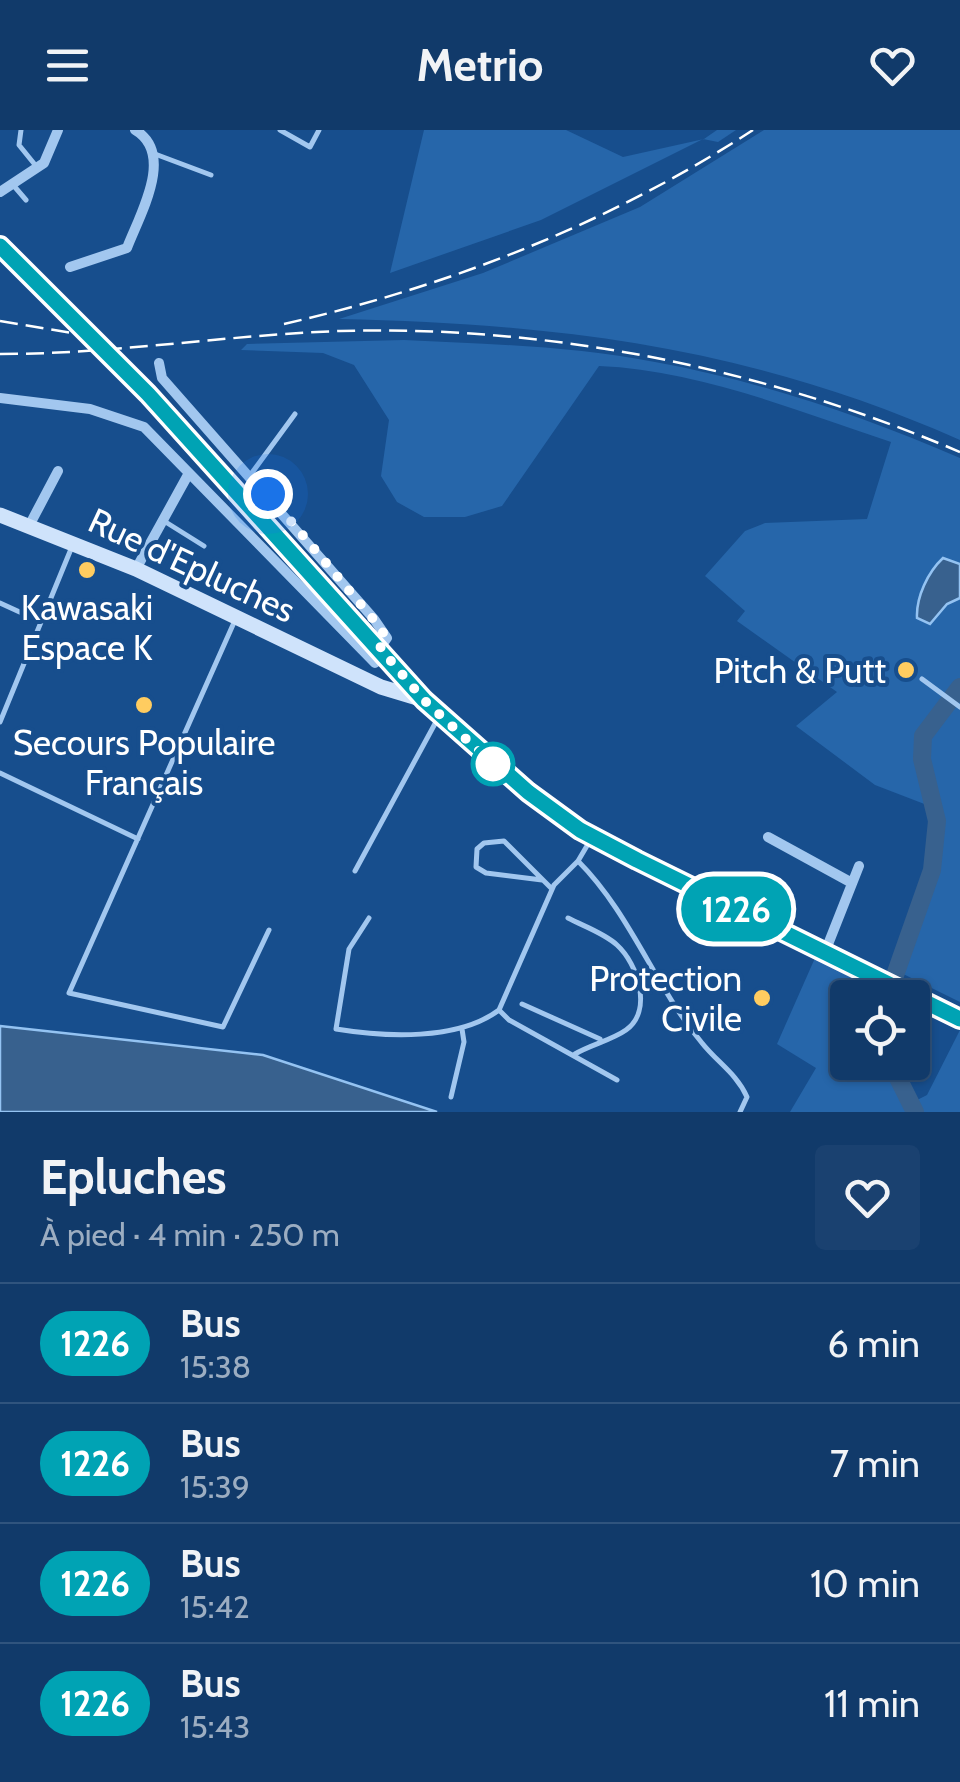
<!DOCTYPE html>
<html lang="fr">
<meta charset="utf-8">
<style>
:root{--surface:#113a6a;--page:#1a4170;--text:#f1f3f6;--muted:#9cadc1;--line:#30547e}
body{margin:0;font-family:Cabin,sans-serif;background:var(--page);color:var(--text);height:100vh;display:flex;flex-direction:column;font-size:38px;white-space:nowrap}
*{box-sizing:border-box;margin:0}
p{font-size:32px;color:var(--muted)}
.icon{flex:none;width:55px;height:55px;fill:none;stroke:currentColor;stroke-width:2;stroke-linecap:round;stroke-linejoin:round}
.map{position:relative;height:982px;overflow:hidden}
.panel{display:flex;flex-direction:column;background:var(--surface);flex:1}
.panel>*{flex:none}
.badge{padding:0 20px;border-radius:32px;font-size:35px;line-height:65px}
.buttons{position:absolute;left:830px;top:850px;display:grid;gap:20px}
.buttons a{display:grid;place-items:center;width:100px;height:100px;border-radius:10px;background:var(--surface);box-shadow:0 2px 8px #0004,0 0 0 2px var(--line);font-size:50px}
.you{position:absolute;width:50px;height:50px;margin:-25px;border:8px solid #fff;border-radius:50%;background:#1a73e8;box-shadow:0 0 0 15px #1a73e833}
.map>.badge{position:absolute;translate:-50% -50%;box-shadow:0 0 0 5px #fff}
.round{display:grid;place-items:center;flex:none;width:105px;height:105px;border-radius:10px;background:var(--page)}
.head{display:flex;align-items:center;justify-content:space-between;height:170px;padding:0 40px}
h1{font-size:48px;font-weight:800;line-height:75px}
ul{padding:0;list-style:none}
li{display:flex;align-items:center;gap:30px;height:120px;padding:0 40px;border-top:2px solid var(--line)}
li div{flex:1}
li b{display:block;font-size:38px}
li em{font-style:normal}
li .badge{min-width:110px;font-weight:700;text-align:center}
header{display:flex;justify-content:space-between;align-items:center;height:130px;padding:0 40px;background:var(--surface);font-size:45px;font-weight:800}
.map>svg:first-child{display:block}
.green{fill:#2666aa}
.water{fill:#38618e;stroke:#94c3f2;stroke-width:2.5}
.lines{fill:none;stroke-linecap:round;stroke-linejoin:round}
.river{stroke:#38618e;stroke-width:18}
.lane{stroke:#a2c7ef;stroke-width:5}
.street{stroke:#a2c7ef;stroke-width:10}
.secondary{stroke:#cfe3fb;stroke-width:15}
.primary{stroke:#eaf3ff;stroke-width:18}
.rail{stroke:#fff;stroke-width:2.5;stroke-dasharray:18 8;stroke-linecap:butt}
.line-casing{stroke:#fff;stroke-width:22}
.line{stroke:#00a3b4;stroke-width:15}
.walk{stroke:#fff;stroke-width:10;stroke-dasharray:0 18}
.poi-dot{fill:#ffcc60;stroke:#174e8d;stroke-width:4}
.stop-dot{fill:#fff;stroke:#00a3b4;stroke-width:5}
.labels{text-anchor:middle;dominant-baseline:central;stroke-width:8;stroke-linejoin:round;paint-order:stroke}
.street-label{font-size:35px;fill:#fff;stroke:#174e8d}
.poi-label{font-size:35px;fill:#fff;stroke:#174e8d}
</style>
<header><svg class="icon" aria-label="menu" viewBox="0 0 24 24"><path d="M4 6h16M4 12h16M4 18h16"/></svg>Metrio<svg class="icon" aria-label="heart" viewBox="0 0 24 24"><path d="M12 20l-8-8c-3-5 5-10 8-4 3-6 11-1 8 4z"/></svg></header>
<div class="map">
<svg width="960" height="982" viewBox="0 0 960 982">
<rect width="100%" height="100%" fill="#174e8d"/>
<path class="green" d="M 424,0 L 566,0 L 623,27 L 704,9 L 717,0 L 736,0 L 718,12 L 703,9 L 541,90 L 390,143 Z
M 764,0 L 960,0 L 960,310 C 752,218 564,194 339,189 L 483,143 L 640,77 Z
M 404,210 C 488,214 573,216 655,232 C 760,251 862,286 960,328 L 960,872 L 889,837 L 927,738 L 940,680 L 875,655 L 796,596 L 837,562 L 737,491 L 745,481 L 705,446 L 745,401 L 765,393 L 867,389 L 891,312 C 798,281 698,240 599,236 L 502,376 L 465,387 L 424,387 L 397,372 L 381,346 L 389,290 L 354,235 L 323,223 L 241,220 L 247,214 Z
M 815,828 L 892,863 L 891,867 L 848,868 L 848,932 L 893,933 L 913,972 L 927,965 L 960,900 L 960,982 L 790,982 L 816,938 L 777,914 Z"/>
<path class="water" d="M 943,428 L 960,434 L 960,468 L 947,474 L 930,494 L 917,488 C 916,467 928,442 943,428 Z
M 0,896 L 263,925 L 437,982 L 0,982 Z"/>
<g class="lines">
<path class="river" d="M 887,868 L 932,740 L 937,691 L 922,629 L 923,606 L 960,557
M 890,932 L 915,982"/>
<path class="lane" d="M 21,0 L 19,15 L 36,36
M 280,0 L 310,17 L 319,0
M 155,24 L 211,45
M 14,56 L 26,70
M 251,344 L 295,284
M 164,391 L 204,416
M 0,473 L 24,484
M 236,488 L 69,863 L 223,897 L 269,800
M 922,549 L 960,577
M 0,592 L 71,419
M 0,643 L 138,709
M 578,731 C 631,784 655,857 702,913 C 717,932 737,944 747,967 L 740,982
M 355,741 L 437,590
M 542,750 L 486,743 L 476,737 L 477,719 L 484,713 L 504,711 L 552,759
M 369,788 L 349,819 L 336,899 C 385,907 458,911 499,880 L 509,890 L 617,950
M 568,788 C 583,796 604,803 617,815 C 638,834 653,881 626,900 C 612,910 590,915 575,924
M 522,874 L 600,909
M 499,880 L 554,755 L 578,731 L 591,709
M 451,967 L 464,912 L 462,899"/>
<path class="street" d="M 0,62 L 44,33 L 58,0
M 70,137 L 127,118 C 139,86 176,24 135,0
M 159,233 L 162,248 L 374,489 L 387,508 L 380,518
M 0,268 L 90,279 L 144,297 L 375,533
M 29,396 L 58,341
M 136,439 L 189,343
M 768,707 L 852,753
M 825,822 L 859,736"/>
<path class="secondary" d="M 0,385 L 136,439 L 381,557 L 424,570"/>
<path class="primary" d="M 0,116 L 133,248 L 424,570 L 528,662 L 580,700 L 637,730 L 960,889"/>
<path class="rail" d="M 0,191 L 72,203
M 284,194 C 450,156 610,93 753,0
M 0,224 C 114,224 226,205 340,201 C 553,195 765,239 960,322"/>
</g>
<g class="lines">
<defs>
<path id="line" d="M 0,116 L 148,264 L 424,570 L 528,662 L 580,700 L 637,730 L 960,889"/>
</defs>
<use href="#line" class="line-casing"/>
<use href="#line" class="line"/>
<path class="walk" d="M 268,364 L 374,490 L 387,508 L 380,518 L 385,524 L 424,570 L 493,634"/>
</g>
<g class="poi-dot">
<circle cx="87" cy="440" r="10"/>
<circle cx="906" cy="540" r="10"/>
<circle cx="144" cy="575" r="10"/>
<circle cx="762" cy="868" r="10"/>
</g>
<circle class="stop-dot" cx="493" cy="634" r="20"/>
<g class="labels">
<g class="street-label">
<text transform="translate(192 435) rotate(25)">Rue d'Epluches</text>
</g>
<g class="poi-label">
<text x="87" y="477">Kawasaki<tspan x="87" dy="40">Espace K</tspan></text>
<text x="886" y="540" text-anchor="end">Pitch &amp; Putt</text>
<text x="144" y="612">Secours Populaire<tspan x="144" dy="40">Français</tspan></text>
<text x="742" y="848" text-anchor="end">Protection<tspan x="742" dy="40">Civile</tspan></text>
</g>
</g>
</svg>
<div class="buttons">
<a><svg class="icon" aria-label="locate" viewBox="0 0 24 24"><circle cx="12" cy="12" r="6"/><path d="M12 2v4M12 18v4M2 12h4M18 12h4"/></svg></a>
</div>
<div class="you" style="left:268px;top:364px"></div>
<b class="badge" style="left:736px;top:779px;background:#00a3b4;color:#fff">1226</b>
</div>
<section class="panel">
<div class="head"><div><h1>Epluches</h1><p>À pied · 4 min · 250 m</p></div><a class="round"><svg class="icon" aria-label="heart" viewBox="0 0 24 24"><path d="M12 20l-8-8c-3-5 5-10 8-4 3-6 11-1 8 4z"/></svg></a></div>
<ul>
<li><span class="badge" style="background:#00a3b4;color:#fff">1226</span><div><b>Bus</b><p>15:38</p></div><em>6 min</em></li>
<li><span class="badge" style="background:#00a3b4;color:#fff">1226</span><div><b>Bus</b><p>15:39</p></div><em>7 min</em></li>
<li><span class="badge" style="background:#00a3b4;color:#fff">1226</span><div><b>Bus</b><p>15:42</p></div><em>10 min</em></li>
<li><span class="badge" style="background:#00a3b4;color:#fff">1226</span><div><b>Bus</b><p>15:43</p></div><em>11 min</em></li>
</ul>
</section>
